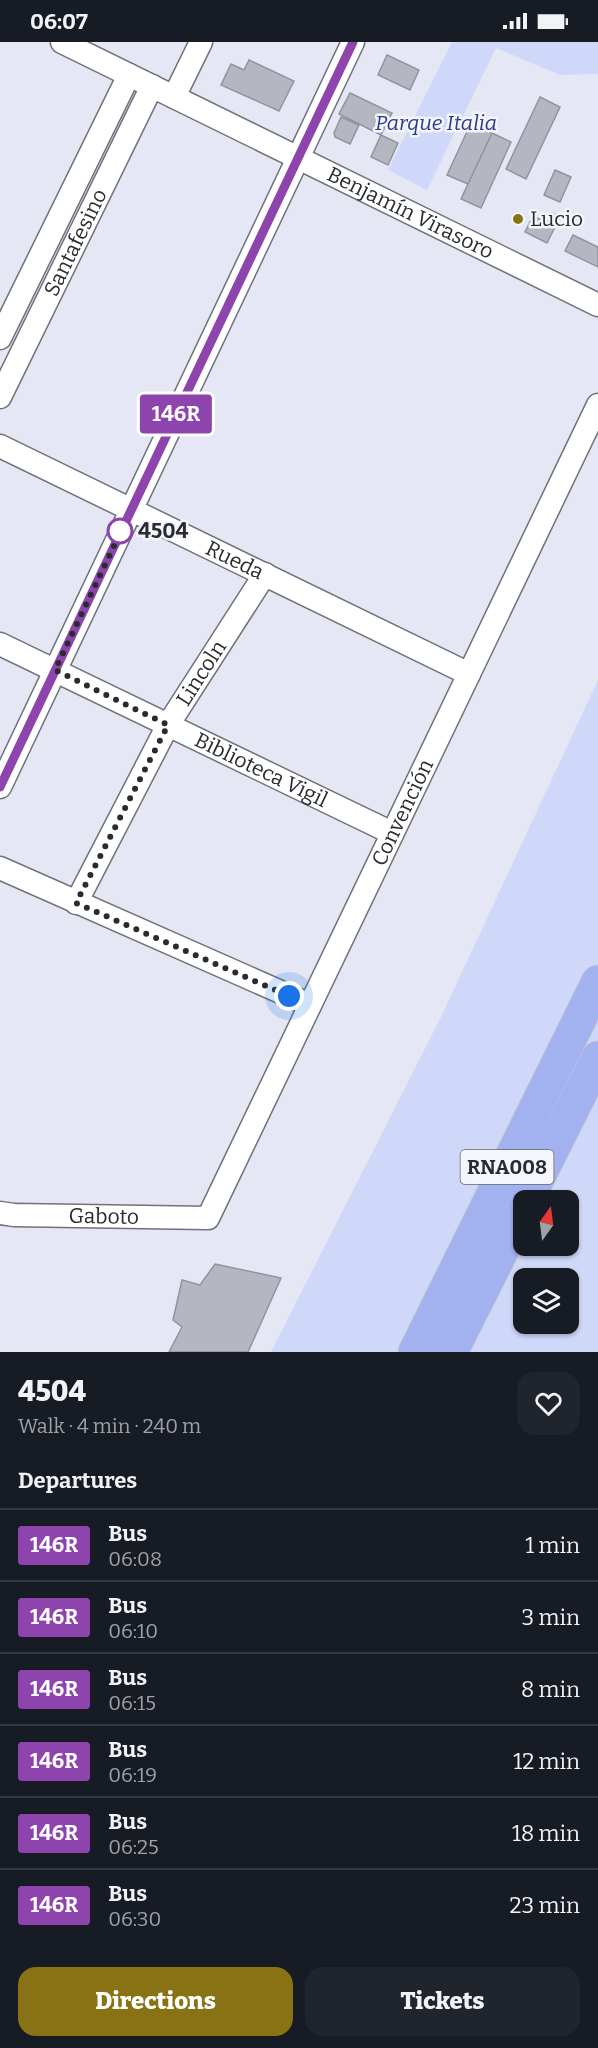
<!DOCTYPE html>
<meta charset="utf-8">
<style>
:root{--surface:#171b24;--page:#20242c;--text:#f1f3f6;--muted:#9ea1a6;--line:#363941;--accent:#897213}
body{margin:0;font-family:Bitter,serif;background:var(--page);color:var(--text);height:100vh;display:flex;flex-direction:column;font-size:22px;white-space:nowrap}
*{box-sizing:border-box;margin:0}
p{font-size:20px;color:var(--muted)}
.icon{flex:none;width:33px;height:33px;fill:none;stroke:currentColor;stroke-width:2;stroke-linecap:round;stroke-linejoin:round}
.map{position:relative;height:1310px;overflow:hidden}
.side{display:flex;flex-direction:column;background:var(--surface);flex:1}
.side>*{flex:none}
.badge{padding:0 12px;border-radius:4px;font-size:21px;line-height:39px}
.needle{width:39px;rotate:14deg}
.fabs{position:absolute;left:513px;top:1148px;display:grid;gap:12px}
.fabs a{display:grid;place-items:center;width:66px;height:66px;border-radius:12px;background:var(--surface);box-shadow:0 2px 4px #0004;font-size:30px}
.you{position:absolute;width:30px;height:30px;margin:-15px;border:4px solid #fff;border-radius:50%;background:#1a73e8;box-shadow:0 0 0 9px #1a73e833}
.map>.badge{position:absolute;translate:-50% -50%;box-shadow:0 0 0 3px #fff}
h2{padding:0 18px;font-size:22px;line-height:54px}
.round{display:grid;place-items:center;flex:none;width:63px;height:63px;border-radius:18px;background:var(--page)}
.headline{display:flex;align-items:center;justify-content:space-between;height:102px;padding:0 18px}
h1{font-size:28px;font-weight:800;line-height:45px}
.action{display:flex;gap:12px;margin-top:auto;padding:12px 18px}
.action a{flex:1;height:69px;border-radius:18px;background:var(--accent);color:#fff;font-size:24px;font-weight:800;line-height:69px;text-align:center}
.action a+a{background:var(--page);color:var(--text)}
ul{padding:0;list-style:none}
li{display:flex;align-items:center;gap:18px;height:72px;padding:0 18px;border-top:2px solid var(--line)}
li div{flex:1}
li b{display:block;font-size:22px}
li em{font-style:normal}
li .badge{min-width:66px;font-weight:700;text-align:center}
.status{display:flex;justify-content:space-between;align-items:center;height:42px;padding:0 30px;background:var(--surface);direction:ltr}
.status svg{height:16px;fill:currentColor}
.map>svg:first-child{display:block}
.green{fill:#cfd8f8;fill-rule:evenodd}
.building{fill:#b4b7c2;stroke:#91949f;stroke-width:1.5}
.lines{fill:none;stroke-linecap:round;stroke-linejoin:round}
.minor-casing{stroke:#6f727c;stroke-width:25}
.motorway-casing{stroke:#c8c8c9;stroke-width:35}
.minor{stroke:#fff;stroke-width:22}
.motorway{stroke:#a2b1f0;stroke-width:33}
.line-casing{stroke:#fff;stroke-width:14}
.line{stroke:#8e44ad;stroke-width:9}
.walk{stroke:#2a2b2f;stroke-width:6;stroke-dasharray:0 10.8}
.poi-dot{fill:#897213;stroke:#f4f6fd;stroke-width:2}
.stop-dot{fill:#fff;stroke:#8e44ad;stroke-width:3}
.labels{text-anchor:middle;dominant-baseline:central;stroke-width:5;stroke-linejoin:round;paint-order:stroke}
.shield{fill:#f4f6fd;stroke:#67686d;stroke-width:1.5}
.shield-label{font-size:20px;font-weight:bold;fill:#2a2b2f}
.park-label{font-size:21px;font-style:italic;fill:#303986;stroke:#f4f6fd}
.street-label{font-size:21px;fill:#2a2b2f;stroke:#f4f6fd}
.poi-label{font-size:21px;fill:#2a2b2f;stroke:#f4f6fd;text-anchor:start}
.stop-label{font-size:21px;font-weight:bold;fill:#2a2b2f;stroke:#f4f6fd;text-anchor:start}
</style>
<div class="status"><b>06:07</b><svg viewBox="0 0 49 12"><path d="M0 12V9h3v3zM5 12V6h3v6zM10 12V3h3v9zM15 12V0h3v12zM26 1h20v11H26zM47 4h2v5h-2z"/></svg></div>
<div class="map">
<svg width="598" height="1310" viewBox="0 0 598 1310">
<rect width="100%" height="100%" fill="#e5e8f4"/>
<path class="green" d="M 452,0 L 598,0 L 598,32 L 560,33 L 496,6 L 427,148 L 388,128 Z
M 598,638 L 598,1310 L 271,1310 L 441,975 ZM 524,1158 L 568,1158 L 568,1203 L 524,1203 ZM 524,1236 L 568,1236 L 568,1281 L 524,1281 Z"/>
<path class="building" d="M 387,13 L 419,28 L 410,48 L 378,33 Z
M 249,18 L 294,39 L 279,69 L 221,43 L 231,22 L 244,28 Z
M 350,51 L 392,71 L 381,93 L 339,72 Z
M 540,55 L 560,65 L 526,137 L 506,127 Z
M 341,75 L 359,83 L 350,102 L 335,95 L 334,91 Z
M 471,81 L 492,91 L 468,142 L 447,133 Z
M 492,91 L 511,100 L 481,166 L 461,157 Z
M 381,93 L 398,101 L 388,123 L 371,115 Z
M 555,128 L 571,135 L 560,160 L 544,153 Z
M 552,171 L 560,175 L 547,201 L 525,190 L 533,174 L 547,181 Z
M 573,193 L 598,205 L 598,225 L 565,209 Z
M 215,1222 L 281,1236 L 248,1310 L 169,1310 L 182,1285 L 173,1278 L 182,1238 L 200,1243 Z"/>
<g class="lines">
<defs>
<g id="minor">
<path id="s1" d="M 62,0 L 598,263"/>
<path d="M 174,55 L 201,0"/>
<path d="M 0,296 L 129,33"/>
<path id="s2" d="M 0,355 L 152,44"/>
<path id="s3" d="M 0,404 L 469,632"/>
<path id="s4" d="M 0,602 L 392,791"/>
<path d="M 0,745 L 353,0"/>
<path d="M 0,826 L 310,963"/>
<path id="s5" d="M 76,861 L 168,683 L 265,532"/>
<path id="s6" d="M 0,1171 L 14,1173 L 208,1176 L 598,363"/>
</g>
<path id="motorway" d="M 527,1158 L 598,1016
M 415,1310 L 598,940
M 451,1310 L 524,1165"/>
</defs>
<use href="#minor" class="minor-casing"/>
<use href="#motorway" class="motorway-casing"/>
<use href="#minor" class="minor"/>
<use href="#motorway" class="motorway"/>
</g>
<g class="lines">
<defs>
<path id="line" d="M 0,745 L 353,0"/>
</defs>
<use href="#line" class="line-casing"/>
<use href="#line" class="line"/>
<path class="walk" d="M 120,489 L 122,487 L 55,628 L 168,683 L 76,861 L 289,954"/>
</g>
<circle class="poi-dot" cx="518" cy="177" r="6"/>
<circle class="stop-dot" cx="120" cy="489" r="12"/>
<g class="labels">
<rect class="shield" x="460.5" y="1108" width="93" height="34" rx="4.5"/>
<g class="shield-label">
<text x="507" y="1125">RNA008</text>
</g>
<g class="park-label">
<text x="436" y="81">Parque Italia</text>
</g>
<g class="street-label">
<text stroke="none"><textPath href="#s1" startOffset="388">Benjamín Virasoro</textPath></text>
<text stroke="none"><textPath href="#s2" startOffset="172">Santafesino</textPath></text>
<text stroke="none"><textPath href="#s3" startOffset="261">Rueda</textPath></text>
<text stroke="none"><textPath href="#s5" startOffset="262">Lincoln</textPath></text>
<text stroke="none"><textPath href="#s4" startOffset="290">Biblioteca Vigil</textPath></text>
<text stroke="none"><textPath href="#s6" startOffset="658">Convención</textPath></text>
<text stroke="none"><textPath href="#s6" startOffset="104">Gaboto</textPath></text>
</g>
<g class="poi-label">
<text x="530" y="177">Lucio</text>
</g>
<g class="stop-label">
<text x="138" y="489">4504</text>
</g>
</g>
</svg>
<div class="fabs">
<a><svg class="needle" viewBox="-14 -14 28 28"><path d="M0-13l5 13h-10z" fill="#e53935"/><path d="M0 13l5-13h-10z" fill="#9ea1a6"/></svg></a>
<a><svg class="icon" aria-label="layers" viewBox="0 0 24 24"><path d="M12 4l9 5-9 5-9-5zM3 14l9 5 9-5"/></svg></a>
</div>
<div class="you" style="left:289px;top:954px"></div>
<b class="badge" style="left:176px;top:372px;background:#8e44ad;color:#fff">146R</b>
</div>
<section class="side">
<div class="headline"><div><h1>4504</h1><p>Walk · 4 min · 240 m</p></div><a class="round"><svg class="icon" aria-label="heart" viewBox="0 0 24 24"><path d="M12 20l-8-8c-3-5 5-10 8-4 3-6 11-1 8 4z"/></svg></a></div>
<h2>Departures</h2>
<ul>
<li><span class="badge" style="background:#8e44ad;color:#fff">146R</span><div><b>Bus</b><p>06:08</p></div><em>1 min</em></li>
<li><span class="badge" style="background:#8e44ad;color:#fff">146R</span><div><b>Bus</b><p>06:10</p></div><em>3 min</em></li>
<li><span class="badge" style="background:#8e44ad;color:#fff">146R</span><div><b>Bus</b><p>06:15</p></div><em>8 min</em></li>
<li><span class="badge" style="background:#8e44ad;color:#fff">146R</span><div><b>Bus</b><p>06:19</p></div><em>12 min</em></li>
<li><span class="badge" style="background:#8e44ad;color:#fff">146R</span><div><b>Bus</b><p>06:25</p></div><em>18 min</em></li>
<li><span class="badge" style="background:#8e44ad;color:#fff">146R</span><div><b>Bus</b><p>06:30</p></div><em>23 min</em></li>
</ul>
<div class="action"><a>Directions</a><a>Tickets</a></div>
</section>
